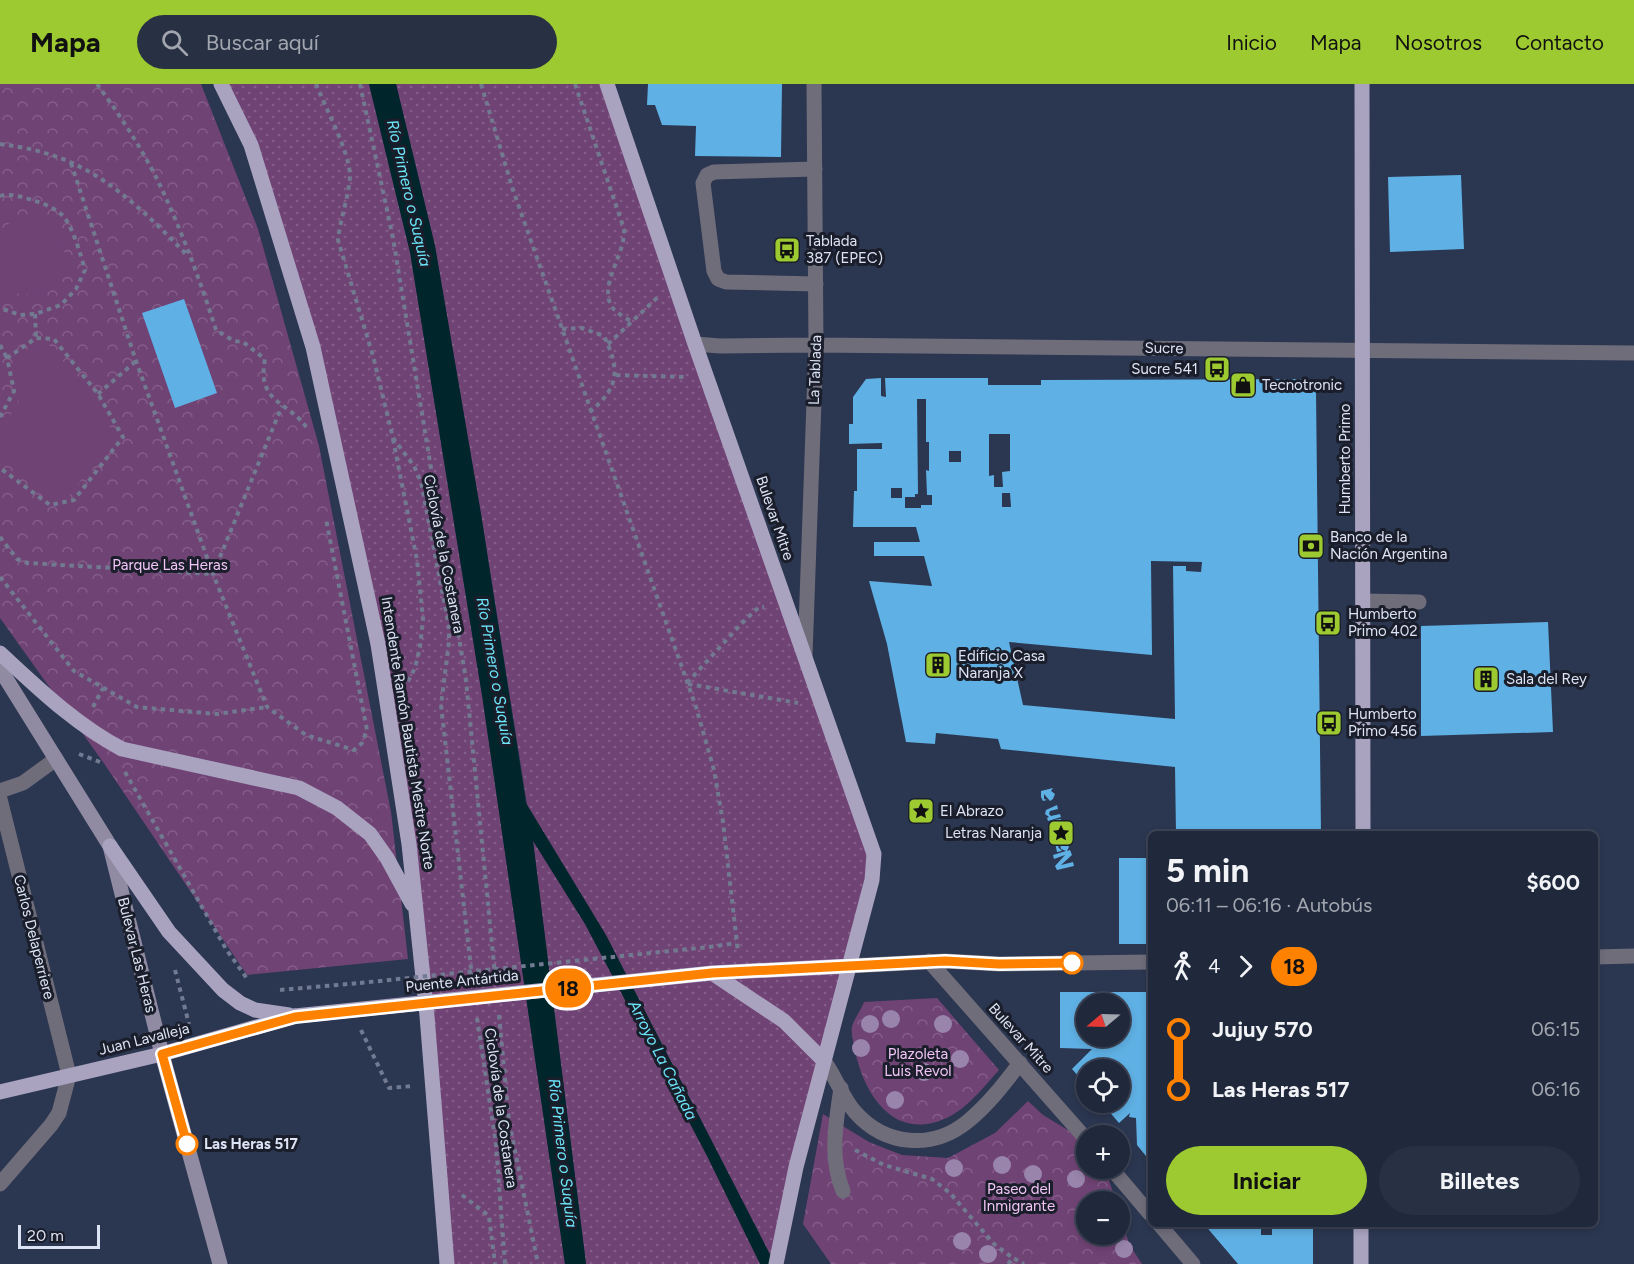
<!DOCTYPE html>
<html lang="es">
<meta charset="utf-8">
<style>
:root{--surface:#20283c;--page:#283043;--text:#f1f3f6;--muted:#a2a6af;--line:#3d4456;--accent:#9dca30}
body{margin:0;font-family:Figtree,sans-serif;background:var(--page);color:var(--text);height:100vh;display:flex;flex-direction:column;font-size:22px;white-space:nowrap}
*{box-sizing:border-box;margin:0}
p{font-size:20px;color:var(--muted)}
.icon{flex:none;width:33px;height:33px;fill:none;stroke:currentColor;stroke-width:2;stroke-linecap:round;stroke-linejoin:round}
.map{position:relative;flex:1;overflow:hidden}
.sheet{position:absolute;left:1148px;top:747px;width:450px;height:396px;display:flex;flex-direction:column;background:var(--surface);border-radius:9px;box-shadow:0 3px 9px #0003,0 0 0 2px var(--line)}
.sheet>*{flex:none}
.badge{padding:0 12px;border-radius:20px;font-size:21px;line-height:39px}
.needle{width:39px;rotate:251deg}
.controls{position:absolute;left:1076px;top:909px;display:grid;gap:12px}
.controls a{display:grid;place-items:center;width:54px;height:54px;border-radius:50%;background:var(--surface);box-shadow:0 3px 9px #0003,0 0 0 2px var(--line);font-size:30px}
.scale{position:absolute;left:18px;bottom:15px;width:82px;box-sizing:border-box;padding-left:6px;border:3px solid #dce3f4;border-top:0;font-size:16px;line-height:21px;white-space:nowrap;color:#dce3f4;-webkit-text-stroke:4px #191e2a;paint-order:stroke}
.map>.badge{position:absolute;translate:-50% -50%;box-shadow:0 0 0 3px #fff}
.legs{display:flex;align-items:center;gap:9px;height:66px;padding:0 18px;font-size:20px}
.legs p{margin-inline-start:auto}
.head{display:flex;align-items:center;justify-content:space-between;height:102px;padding:0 18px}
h1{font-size:33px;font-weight:700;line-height:45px}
.cta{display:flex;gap:12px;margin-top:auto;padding:12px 18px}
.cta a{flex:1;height:69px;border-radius:36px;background:var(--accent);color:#111;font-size:24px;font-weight:700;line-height:69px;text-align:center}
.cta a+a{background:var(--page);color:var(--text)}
ul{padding:0 18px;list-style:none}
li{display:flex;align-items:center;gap:21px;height:60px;font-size:22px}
li i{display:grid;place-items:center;width:9px;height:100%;margin:0 8px;background:currentColor}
li i::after{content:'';width:15px;height:15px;margin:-8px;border:4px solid;border-radius:50%;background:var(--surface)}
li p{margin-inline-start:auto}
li:first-child i{background:linear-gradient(#0000 50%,currentColor 0)}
li:last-child i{background:linear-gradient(currentColor 50%,#0000 0)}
header{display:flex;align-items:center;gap:36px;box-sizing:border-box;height:84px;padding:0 30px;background:var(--accent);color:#111}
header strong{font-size:28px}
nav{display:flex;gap:33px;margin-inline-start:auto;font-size:21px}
.search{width:420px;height:54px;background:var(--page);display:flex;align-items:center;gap:15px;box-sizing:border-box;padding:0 21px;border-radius:33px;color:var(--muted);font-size:22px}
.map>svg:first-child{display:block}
.grass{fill:url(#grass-dots)}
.park{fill:url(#park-crowns)}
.garden{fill:#704375}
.water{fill:#00252b}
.building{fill:#5fb0e4;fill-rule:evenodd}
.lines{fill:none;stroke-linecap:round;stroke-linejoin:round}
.path{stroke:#717a91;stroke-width:4;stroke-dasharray:4.5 4.5;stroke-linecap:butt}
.service{stroke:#706d7b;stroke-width:15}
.minor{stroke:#706d7b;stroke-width:15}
.tertiary{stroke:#706d7b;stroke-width:15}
.secondary{stroke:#908ba2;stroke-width:15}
.primary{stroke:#a9a3c0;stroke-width:15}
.path-bridge{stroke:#717a91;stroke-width:4;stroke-dasharray:4.5 4.5;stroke-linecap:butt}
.primary-bridge{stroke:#a9a3c0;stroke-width:15}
.tree{fill:#9985ac}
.line-1-casing{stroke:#fff;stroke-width:14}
.line-1{stroke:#ff8100;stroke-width:9}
.stop-1-dot{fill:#fff;stroke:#ff8100;stroke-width:3}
.labels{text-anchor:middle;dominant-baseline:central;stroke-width:6;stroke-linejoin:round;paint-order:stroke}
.poi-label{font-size:15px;fill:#dce3f4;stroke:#191e2a;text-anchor:start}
.street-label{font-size:15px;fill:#dce3f4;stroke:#191e2a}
.park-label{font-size:15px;fill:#f3c5f7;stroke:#191e2a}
.stop-label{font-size:15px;font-weight:bold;fill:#dce3f4;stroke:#191e2a;text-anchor:start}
.water-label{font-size:16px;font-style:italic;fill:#6ce5f9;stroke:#191e2a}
</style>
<header>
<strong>Mapa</strong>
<div class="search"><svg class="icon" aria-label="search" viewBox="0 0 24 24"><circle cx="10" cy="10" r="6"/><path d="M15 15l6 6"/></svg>Buscar aquí</div>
<nav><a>Inicio</a><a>Mapa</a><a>Nosotros</a><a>Contacto</a></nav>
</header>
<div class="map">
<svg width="1634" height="1180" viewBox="0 0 1634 1180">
<defs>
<pattern id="grass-dots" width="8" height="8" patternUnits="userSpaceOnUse" patternTransform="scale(1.5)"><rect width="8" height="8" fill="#704375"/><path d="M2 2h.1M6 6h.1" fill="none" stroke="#845e89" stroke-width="1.8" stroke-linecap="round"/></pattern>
<pattern id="park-crowns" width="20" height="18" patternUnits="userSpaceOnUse" patternTransform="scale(1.5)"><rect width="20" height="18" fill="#704375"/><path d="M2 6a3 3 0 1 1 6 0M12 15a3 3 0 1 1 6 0" fill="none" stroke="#845e89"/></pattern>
</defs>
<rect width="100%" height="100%" fill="#2b3650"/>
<path class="grass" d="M 221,0 L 369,0 L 410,168 L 482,611 L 565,1180 L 447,1180 L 409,760 L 313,263 L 251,61 Z
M 396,0 L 607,0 L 874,770 L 776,1180 L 586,1180 L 533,758 L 481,430 L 435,162 Z"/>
<path class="park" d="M 0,0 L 201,0 L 258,145 L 319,362 L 391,728 L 408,875 L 247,891 L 103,678 L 0,534 Z
M 937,914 L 999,986 C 980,1007 961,1033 932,1039 C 885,1050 860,999 854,961 C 853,956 851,948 852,943 C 854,935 861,926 864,918 Z
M 1028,1017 L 1043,1031 L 1071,1048 L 1086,1064 L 1086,1084 L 1105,1085 L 1116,1117 L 1086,1118 L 1086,1150 L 1119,1150 L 1119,1126 L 1129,1160 L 1142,1180 L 831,1180 L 803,1140 L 823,1030 L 869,1058 L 902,1071 L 948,1074 L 995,1049 Z"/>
<path class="garden" d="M 21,135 C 105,136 50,250 0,197 L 0,147 L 8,140 Z
M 38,260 L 49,261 L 94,313 L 115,353 L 66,415 L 53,413 L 0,374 L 0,350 L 22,311 L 13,274 Z"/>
<path class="water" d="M 369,0 L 396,0 L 435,162 L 481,430 L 526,719 L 606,851 L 775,1180 L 760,1180 L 707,1072 L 585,840 L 533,757 L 586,1180 L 565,1180 L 482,611 L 410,168 Z"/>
<path class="building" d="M 648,0 L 782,0 L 781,73 L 695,72 L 696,42 L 662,41 L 655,21 L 647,21 Z
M 1461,91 L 1464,165 L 1390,168 L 1388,93 Z
M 184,215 L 217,309 L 175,324 L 142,229 Z
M 881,294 L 881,312 L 886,313 L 885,294 L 988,294 L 988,301 L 1041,301 L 1041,296 L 1305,295 L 1316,307 L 1321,750 L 1176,750 L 1175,683 L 1001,665 L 998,655 L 936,649 L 935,660 L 906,658 L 887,560 L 869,497 L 932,502 L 924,472 L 874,472 L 874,458 L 920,458 L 916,443 L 853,443 L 854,407 L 857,407 L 857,365 L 882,365 L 882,359 L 849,360 L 849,340 L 853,340 L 853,313 L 866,295 ZM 917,315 L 926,315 L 926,358 L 929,358 L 929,387 L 926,386 L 927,411 L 932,411 L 932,421 L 921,421 L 921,424 L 905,424 L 905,413 L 915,413 L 915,410 L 918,410 ZM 989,350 L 1010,350 L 1010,387 L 1002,388 L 1003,403 L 994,403 L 994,391 L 989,392 ZM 949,367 L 961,367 L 961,378 L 949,378 ZM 891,404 L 902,404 L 902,414 L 891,414 ZM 1002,409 L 1010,409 L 1011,423 L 1002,423 ZM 1151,477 L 1202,478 L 1201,488 L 1186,487 L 1186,482 L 1173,482 L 1175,635 L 1023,621 L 1009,558 L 1152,571 Z
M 1548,538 L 1553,648 L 1421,652 L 1421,542 Z
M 1053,704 L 1051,707 L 1055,710 L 1053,715 L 1050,717 L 1044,710 L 1044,715 L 1047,716 L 1043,717 L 1041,713 L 1041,707 Z
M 1057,721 L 1058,725 L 1050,727 L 1049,730 L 1051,732 L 1060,730 L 1061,733 L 1048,737 L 1047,734 L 1049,733 L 1045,730 L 1046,726 Z
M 1061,735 L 1060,739 L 1063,743 L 1062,747 L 1057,747 L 1054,740 L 1052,743 L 1054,747 L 1052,748 L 1049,739 L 1054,736 Z
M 1067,754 L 1066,758 L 1069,763 L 1067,767 L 1070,766 L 1072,771 L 1061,781 L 1073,778 L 1074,782 L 1057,786 L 1055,782 L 1065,771 L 1054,775 L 1053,771 L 1066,767 L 1061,765 L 1060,760 L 1058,763 L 1062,767 L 1057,768 L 1055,759 L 1060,756 Z
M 1119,774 L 1150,774 L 1150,860 L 1119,860 Z
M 1060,908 L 1150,908 L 1150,1077 L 1137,1061 L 1136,1034 L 1129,1033 L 1130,1029 L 1119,1039 L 1101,1018 L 1119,1018 L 1119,986 L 1086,986 L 1086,1001 L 1072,985 L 1092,965 L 1060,964 ZM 1086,920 L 1119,920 L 1119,952 L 1086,952 Z
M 1204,1140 L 1261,1140 L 1261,1151 L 1272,1151 L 1272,1140 L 1313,1140 L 1313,1180 L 1238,1180 Z"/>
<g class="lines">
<path class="path" d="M 97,0 C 119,30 141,63 158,97 C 181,145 200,196 216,246 L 234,257 L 243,258 L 265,275 C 256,321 291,317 308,346
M 316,0 C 325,23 350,69 350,92 C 349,112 340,135 338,156 L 373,272 L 393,354 L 414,382 L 421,398 L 449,543 L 449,558 L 441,621 L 472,893
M 360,0 L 393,154 L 466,596 L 495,891
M 481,0 L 513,106 L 696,623 L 714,686 L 723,738 L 738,868
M 575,0 L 624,145 C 626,170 598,201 612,223 C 616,229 626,234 632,238
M 0,60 C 14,62 28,64 41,68 C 101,83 146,129 188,172
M 71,79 L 136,277 L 213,490 L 267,623 L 306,651 L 354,666 L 362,659 L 367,646 L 326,435
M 0,112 C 10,109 23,113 32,116 C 42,119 53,123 61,130 C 72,139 81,172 85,186 L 76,205 L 61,221 L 35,230 L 20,231 L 0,224
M 35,230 L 36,254
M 562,245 L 582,244 L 604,252 C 620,286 620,302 590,328
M 608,260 L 658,213
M 0,261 L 7,274
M 616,291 L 685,293
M 98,310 L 136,277
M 0,333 L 14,307 L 7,274 L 36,254 L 54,255 L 98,310 L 123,353 L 74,416 L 50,421 L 0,384
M 393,355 L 417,476 L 423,535 L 420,563 L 415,584 L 407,599
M 0,453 L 17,475 L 28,479 L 213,490 L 282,322
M 0,493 L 74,587 L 137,623 L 217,630 L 267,623
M 687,599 L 742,539 L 759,523 L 764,523
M 688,600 L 798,619
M 93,623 L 103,604
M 79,670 L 100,678
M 125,688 L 226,865 L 248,896
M 709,863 L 736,859
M 175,886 L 189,940
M 280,906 L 360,899
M 499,931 L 509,1037 L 538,1180
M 477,934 L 496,1060 L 505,1180
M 361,946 L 389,1004 L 413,1002
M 855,1066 L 884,1081 L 932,1095 L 950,1109 L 994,1160 L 1013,1174
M 462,1111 L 489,1132 L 495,1180
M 1008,1180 L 1013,1174 L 1024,1180"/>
<path class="service" d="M 815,85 L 714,88 L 707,91 L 703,99 L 714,187 L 718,195 L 726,198 L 816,200
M 841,1004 C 836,1039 829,1073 843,1107"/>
<path class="minor" d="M 695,260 L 720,262 L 816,261 L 1634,269
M 1363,517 L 1419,518
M 805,572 L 816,261 L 814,0
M 0,707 L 23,699 L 56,675
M 0,715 L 69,991 L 59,1029 L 51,1041 L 0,1100
M 824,977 C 836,993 842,1013 855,1028 C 885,1062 932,1066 967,1038 C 988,1021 1004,1000 1020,979"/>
<path class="tertiary" d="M 1594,873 L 1634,872
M 929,877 L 1086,1055
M 849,882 L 945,877 L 999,880 L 1150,878
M 1111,1084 L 1150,1130
M 1159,1140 L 1193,1180"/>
<path class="secondary" d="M 0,585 L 110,762 L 162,970 L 220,1180"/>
<path class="primary" d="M 221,0 L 251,61 L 313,263 L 378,560 L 409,760 L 427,932 L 447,1180
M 607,0 L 695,260 L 874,770 L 872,796 L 796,1083 L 776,1180
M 1362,0 L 1363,750
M 0,569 C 38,604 76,641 122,665 L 299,704 L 337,724 L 370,750 L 387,774 L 412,820
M 110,762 L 169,848 L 223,906 L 240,919 L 255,926 L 289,931
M 712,889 L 784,937 L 824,977
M 712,889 L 849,882
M 0,1008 L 162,970 L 295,932
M 1361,1180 L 1361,1140"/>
<path class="path-bridge" d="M 360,899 L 709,863"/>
<path class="primary-bridge" d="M 295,932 L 712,889"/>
</g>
<g class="tree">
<circle cx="891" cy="935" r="9"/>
<circle cx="870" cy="940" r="9"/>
<circle cx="943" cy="940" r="9"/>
<circle cx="861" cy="964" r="9"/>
<circle cx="960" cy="975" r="9"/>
<circle cx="924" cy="988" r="9"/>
<circle cx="895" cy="1016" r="9"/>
<circle cx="1002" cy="1081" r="9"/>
<circle cx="954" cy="1084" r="9"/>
<circle cx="1033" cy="1090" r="9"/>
<circle cx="1076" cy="1095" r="9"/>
<circle cx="962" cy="1157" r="9"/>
<circle cx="1124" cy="1165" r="9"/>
<circle cx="988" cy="1170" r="9"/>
</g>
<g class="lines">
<defs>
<path id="line-1" d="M 187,1060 L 162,970 L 295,933 L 712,889 L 945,877 L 999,880 L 1072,879"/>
</defs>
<use href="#line-1" class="line-1-casing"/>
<use href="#line-1" class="line-1"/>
</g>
<defs>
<symbol id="bus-square" viewBox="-11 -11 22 22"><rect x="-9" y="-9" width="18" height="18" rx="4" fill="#9dca30" stroke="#191e2a"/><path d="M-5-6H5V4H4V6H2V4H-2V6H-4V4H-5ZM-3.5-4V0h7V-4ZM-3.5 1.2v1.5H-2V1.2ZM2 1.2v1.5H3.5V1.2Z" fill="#111"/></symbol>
<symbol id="shop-square" viewBox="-11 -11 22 22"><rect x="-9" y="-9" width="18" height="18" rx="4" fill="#9dca30" stroke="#191e2a"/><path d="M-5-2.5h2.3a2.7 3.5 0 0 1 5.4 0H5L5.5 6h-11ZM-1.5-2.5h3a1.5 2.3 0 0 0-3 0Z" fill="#111"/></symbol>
<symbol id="bank-square" viewBox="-11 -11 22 22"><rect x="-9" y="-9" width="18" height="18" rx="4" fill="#9dca30" stroke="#191e2a"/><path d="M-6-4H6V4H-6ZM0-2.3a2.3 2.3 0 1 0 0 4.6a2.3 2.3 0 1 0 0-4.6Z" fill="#111"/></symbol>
<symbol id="building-square" viewBox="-11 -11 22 22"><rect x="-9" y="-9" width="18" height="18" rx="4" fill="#9dca30" stroke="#191e2a"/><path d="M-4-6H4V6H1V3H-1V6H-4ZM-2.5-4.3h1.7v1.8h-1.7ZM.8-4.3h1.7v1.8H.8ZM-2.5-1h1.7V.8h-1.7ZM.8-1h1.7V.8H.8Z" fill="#111"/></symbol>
<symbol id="sight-square" viewBox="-11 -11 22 22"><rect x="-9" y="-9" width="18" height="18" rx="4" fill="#9dca30" stroke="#191e2a"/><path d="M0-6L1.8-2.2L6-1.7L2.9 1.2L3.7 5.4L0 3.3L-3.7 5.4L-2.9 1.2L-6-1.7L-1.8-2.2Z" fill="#111"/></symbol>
</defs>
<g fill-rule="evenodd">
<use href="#bus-square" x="772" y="151" width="30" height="30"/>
<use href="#bus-square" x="1202" y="270" width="30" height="30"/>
<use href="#shop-square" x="1228" y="286" width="30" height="30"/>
<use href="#bank-square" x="1296" y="447" width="30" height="30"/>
<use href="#bus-square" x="1313" y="524" width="30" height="30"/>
<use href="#building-square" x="923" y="566" width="30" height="30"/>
<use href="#building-square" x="1471" y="580" width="30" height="30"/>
<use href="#bus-square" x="1314" y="624" width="30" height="30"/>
<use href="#sight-square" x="906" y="712" width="30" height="30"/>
<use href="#sight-square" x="1046" y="734" width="30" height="30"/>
</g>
<g class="stop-1-dot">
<circle cx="1072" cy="879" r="10"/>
<circle cx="187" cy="1060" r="10"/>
</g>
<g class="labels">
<g class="poi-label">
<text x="806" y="157">Tablada<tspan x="806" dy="17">387 (EPEC)</tspan></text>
<text x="1198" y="285" text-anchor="end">Sucre 541</text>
<text x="1262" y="301">Tecnotronic</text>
<text x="1330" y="453">Banco de la<tspan x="1330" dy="17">Nación Argentina</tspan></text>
<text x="1348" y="530">Humberto<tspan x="1348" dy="17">Primo 402</tspan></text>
<text x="958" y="572">Edificio Casa<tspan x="958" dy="17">Naranja X</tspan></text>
<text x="1506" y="595">Sala del Rey</text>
<text x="1348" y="630">Humberto<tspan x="1348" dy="17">Primo 456</tspan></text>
<text x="940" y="727">El Abrazo</text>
<text x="1042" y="749" text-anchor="end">Letras Naranja</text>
</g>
<g class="street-label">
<text transform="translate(1164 264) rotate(1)">Sucre</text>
<text transform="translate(815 286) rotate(-88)">La Tablada</text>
<text transform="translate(1345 375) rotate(-90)">Humberto Primo</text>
<text transform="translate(775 434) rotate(71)">Bulevar Mitre</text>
<text transform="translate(444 470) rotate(79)">Ciclovía de la Costanera</text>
<text transform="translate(408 649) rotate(81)">Intendente Ramón Bautista Mestre Norte</text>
<text transform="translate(34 853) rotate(76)">Carlos Delaperriere</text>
<text transform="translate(137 871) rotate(76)">Bulevar Las Heras</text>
<text transform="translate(462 897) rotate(-6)">Puente Antártida</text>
<text transform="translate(1021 954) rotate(48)">Bulevar Mitre</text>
<text transform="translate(144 955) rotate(-14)">Juan Lavalleja</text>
<text transform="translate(501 1024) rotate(82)">Ciclovía de la Costanera</text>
</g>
<g class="park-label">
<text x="170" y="481">Parque Las Heras</text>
<text x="918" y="970">Plazoleta<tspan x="918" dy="17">Luis Revol</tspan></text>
<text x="1019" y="1105">Paseo del<tspan x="1019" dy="17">Inmigrante</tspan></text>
</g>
<g class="stop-label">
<text x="204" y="1060">Las Heras 517</text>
</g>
<g class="water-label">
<text transform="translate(409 109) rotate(77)">Río Primero o Suquía</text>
<text transform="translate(495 587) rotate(80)">Río Primero o Suquía</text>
<text transform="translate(663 976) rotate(63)">Arroyo La Cañada</text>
<text transform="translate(563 1069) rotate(83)">Río Primero o Suquía</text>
</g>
</g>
</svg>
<div class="controls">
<a><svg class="needle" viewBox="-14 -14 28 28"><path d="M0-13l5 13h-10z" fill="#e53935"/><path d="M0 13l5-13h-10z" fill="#a2a6af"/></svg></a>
<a><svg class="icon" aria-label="locate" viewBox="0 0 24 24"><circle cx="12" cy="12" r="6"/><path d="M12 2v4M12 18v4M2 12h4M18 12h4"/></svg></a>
<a>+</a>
<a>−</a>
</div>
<div class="scale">20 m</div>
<b class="badge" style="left:568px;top:904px;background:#ff8100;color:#111">18</b>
<section class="sheet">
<div class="head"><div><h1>5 min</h1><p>06:11 – 06:16 · Autobús</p></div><b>$600</b></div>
<div class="legs"><svg class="icon" aria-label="walk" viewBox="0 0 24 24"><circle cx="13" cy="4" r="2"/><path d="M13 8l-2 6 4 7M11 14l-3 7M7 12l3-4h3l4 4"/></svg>4<svg class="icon" aria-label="forward" viewBox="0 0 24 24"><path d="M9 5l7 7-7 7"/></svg><b class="badge" style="background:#ff8100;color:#111">18</b></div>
<ul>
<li><i style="color:#ff8100"></i><b>Jujuy 570</b><p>06:15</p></li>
<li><i style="color:#ff8100"></i><b>Las Heras 517</b><p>06:16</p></li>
</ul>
<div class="cta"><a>Iniciar</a><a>Billetes</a></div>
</section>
</div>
